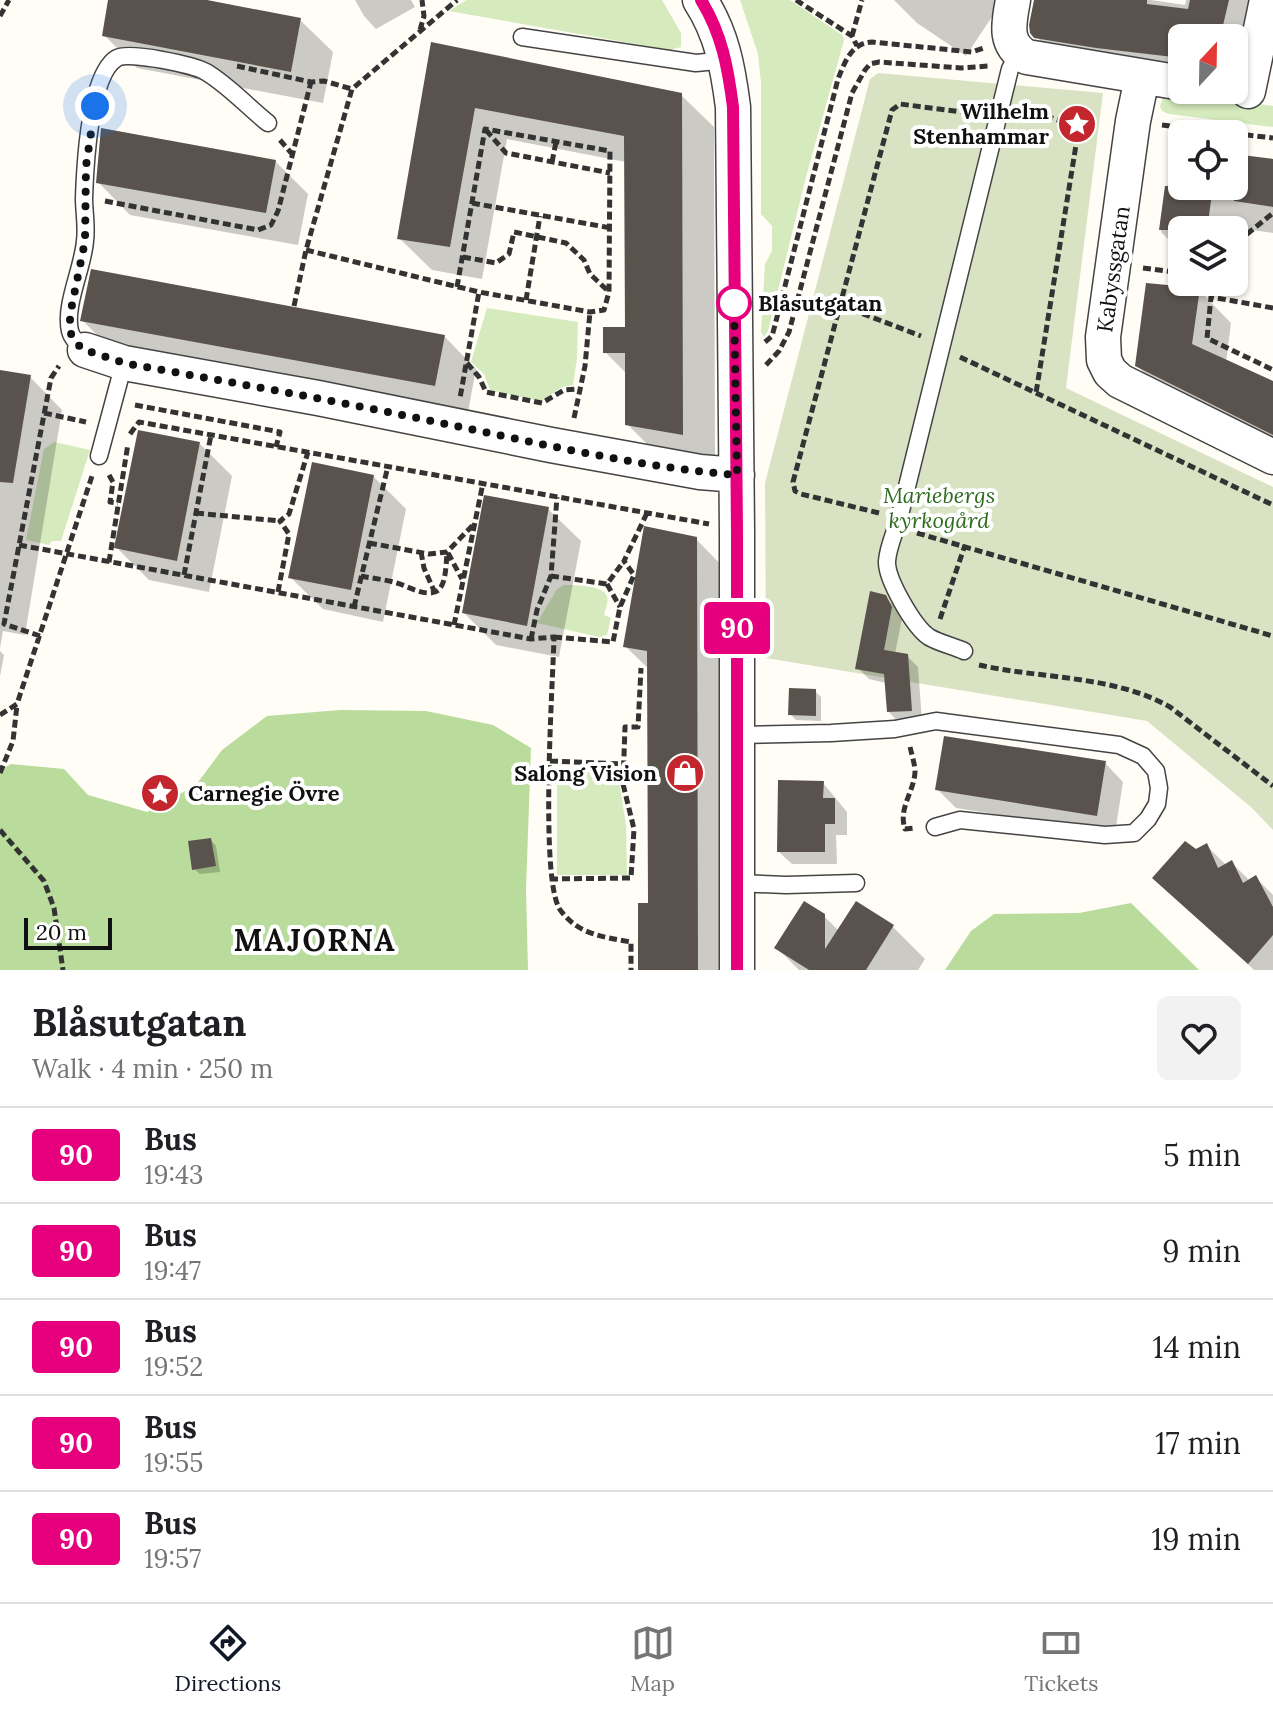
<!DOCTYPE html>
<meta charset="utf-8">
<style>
:root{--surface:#fff;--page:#f2f2f2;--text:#202124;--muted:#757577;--line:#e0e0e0;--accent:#111827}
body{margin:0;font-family:Lora,serif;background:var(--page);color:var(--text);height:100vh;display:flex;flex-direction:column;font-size:30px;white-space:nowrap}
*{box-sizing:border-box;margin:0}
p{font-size:26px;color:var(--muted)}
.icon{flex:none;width:44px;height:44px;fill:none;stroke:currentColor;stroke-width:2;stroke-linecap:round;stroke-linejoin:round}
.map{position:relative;height:970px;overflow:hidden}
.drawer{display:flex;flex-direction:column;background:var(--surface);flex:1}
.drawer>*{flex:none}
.badge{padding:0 16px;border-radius:6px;font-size:28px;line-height:52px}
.needle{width:52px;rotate:22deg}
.tools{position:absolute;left:1168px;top:24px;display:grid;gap:16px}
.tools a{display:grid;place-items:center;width:80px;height:80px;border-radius:12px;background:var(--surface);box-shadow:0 2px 6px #0004;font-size:40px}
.scale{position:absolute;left:24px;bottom:20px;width:88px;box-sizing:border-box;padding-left:8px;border:4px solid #111;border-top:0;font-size:22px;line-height:28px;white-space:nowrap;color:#111;-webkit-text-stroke:6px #fff;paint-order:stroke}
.you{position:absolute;width:40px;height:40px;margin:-20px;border:6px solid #fff;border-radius:50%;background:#1a73e8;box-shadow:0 0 0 12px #1a73e833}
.map>.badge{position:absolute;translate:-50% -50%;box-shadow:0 0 0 4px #fff}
.round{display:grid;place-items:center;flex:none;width:84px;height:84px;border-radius:12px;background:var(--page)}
.summary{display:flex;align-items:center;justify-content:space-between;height:136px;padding:0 32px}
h1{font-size:38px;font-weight:700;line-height:60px}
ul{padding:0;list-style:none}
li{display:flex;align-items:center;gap:24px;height:96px;padding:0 32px;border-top:2px solid var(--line)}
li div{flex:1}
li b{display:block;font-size:30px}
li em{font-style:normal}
li .badge{min-width:88px;font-weight:700;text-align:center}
.dock{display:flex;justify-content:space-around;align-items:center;height:112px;border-top:2px solid var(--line);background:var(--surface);font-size:22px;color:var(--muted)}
.dock a{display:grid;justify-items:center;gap:4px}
.dock .on{color:var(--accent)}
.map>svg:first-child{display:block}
.green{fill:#d5ebbd}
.forest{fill:#b9dc9c}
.cemetery{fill:#d9e3c4}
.shadow{fill:#0003}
.building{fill:#5a524d}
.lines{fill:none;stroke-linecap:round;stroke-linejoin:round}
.lane-casing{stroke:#444;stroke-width:19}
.street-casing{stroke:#444;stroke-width:37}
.path{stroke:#333;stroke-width:5;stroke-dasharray:8 4;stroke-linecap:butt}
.lane{stroke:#fff;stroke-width:16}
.street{stroke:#fff;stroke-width:34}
.line-casing{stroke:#fff;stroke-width:18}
.line{stroke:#e6007e;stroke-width:12}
.walk{stroke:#111;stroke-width:8;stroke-dasharray:0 14.4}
.stop-dot{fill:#fff;stroke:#e6007e;stroke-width:4}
.labels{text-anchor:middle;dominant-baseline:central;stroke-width:8;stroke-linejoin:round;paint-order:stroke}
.poi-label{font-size:22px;font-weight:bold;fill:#111;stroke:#fff;text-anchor:end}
.street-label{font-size:22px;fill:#111;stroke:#fff}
.stop-label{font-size:22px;font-weight:bold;fill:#111;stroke:#fff;text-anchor:start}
.park-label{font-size:22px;font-style:italic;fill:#2f6b1f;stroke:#fff}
.district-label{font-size:30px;font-weight:bold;letter-spacing:2px;fill:#111;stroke:#fff}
</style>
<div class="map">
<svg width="1273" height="970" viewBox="0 0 1273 970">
<rect width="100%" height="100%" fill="#fffdf5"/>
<path class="green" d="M 466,0 L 662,0 L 681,33 L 681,47 L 670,50 L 449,11 Z
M 740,0 L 790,0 L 842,35 L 844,40 L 806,177 L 768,331 L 764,337 L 761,332 L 765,264 L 772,251 L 772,226 L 761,214 L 761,83 L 758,54 Z
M 1170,93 L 1273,106 L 1273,127 L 1169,114 L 1162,111 L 1160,106 L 1164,95 Z
M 487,308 L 578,322 L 577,358 L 573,385 L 562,387 L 541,401 L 490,390 L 484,374 L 471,362 Z
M 54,442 L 90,450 L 61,541 L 52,541 L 49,545 L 26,540 L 44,449 Z
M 564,585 C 574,585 603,585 607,596 C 609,602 605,610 604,615 L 611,618 L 607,635 L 599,637 L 537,623 L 557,589 Z
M 557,767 L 617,768 L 626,825 L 627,875 L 557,875 Z"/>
<path class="forest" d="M 340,710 L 426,711 L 493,725 L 531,748 L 526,890 L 528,970 L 0,970 L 0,770 L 11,764 L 64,769 L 88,795 L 147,812 L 196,785 L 222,750 L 267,716 Z
M 1131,903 L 1199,970 L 945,970 L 971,931 L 994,914 L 1079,913 Z"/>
<path class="cemetery" d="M 878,73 L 1103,93 L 1066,388 L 1273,487 L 1273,830 L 1252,808 L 1147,721 L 766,658 L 765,483 L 870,79 Z"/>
<path class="shadow" d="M 110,0 L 197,0 L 300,20 L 333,52 L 323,103 L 137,68 L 104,35 Z
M 355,0 L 411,0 L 415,7 L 376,29 L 364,16 Z
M 894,0 L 1003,0 L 966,56 L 917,23 Z
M 1036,0 L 1151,0 L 1185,5 L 1186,0 L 1250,0 L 1234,77 L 1234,38 L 1182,38 L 1182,73 L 1055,56 L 1032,32 Z
M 433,45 L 681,95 L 714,127 L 715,466 L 660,457 L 627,424 L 627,374 L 605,352 L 627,329 L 626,162 L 507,139 L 482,279 L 432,270 L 399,238 Z
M 1173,148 L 1182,149 L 1182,186 L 1234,186 L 1234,156 L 1273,161 L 1273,233 L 1244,229 L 1238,271 L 1234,271 L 1234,230 L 1182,230 L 1182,253 L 1161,232 Z
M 275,161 L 308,194 L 298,245 L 130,215 L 98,182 Z
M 1199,290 L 1231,323 L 1226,362 L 1273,383 L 1273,448 L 1170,398 L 1137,366 Z
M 82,320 L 444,336 L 476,369 L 467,417 L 114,352 Z
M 0,372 L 30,377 L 62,410 L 25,635 L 3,631 L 0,648 Z
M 200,444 L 232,476 L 209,592 L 149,580 L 117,548 Z
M 373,476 L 406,509 L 383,622 L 323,609 L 290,577 Z
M 548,509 L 581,541 L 559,657 L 496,645 L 464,613 Z
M 696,539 L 728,572 L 730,970 L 640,970 L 650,905 L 650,670 L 625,646 Z
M 885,597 L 896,608 L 902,619 L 895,654 L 907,656 L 918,667 L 922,721 L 899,723 L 889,712 L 886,683 L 869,679 L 858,668 Z
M 0,651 L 4,655 L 0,676 Z
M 815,691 L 821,697 L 821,721 L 796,720 L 790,714 Z
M 1105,763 L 1123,782 L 1115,833 L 956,808 L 937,789 Z
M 823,783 L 847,812 L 847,835 L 836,835 L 837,864 L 792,864 L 779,852 Z
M 211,840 L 216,846 L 220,872 L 200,874 L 194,869 Z
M 1207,846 L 1226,865 L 1231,862 L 1250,881 L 1256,878 L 1273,895 L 1273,970 L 1254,970 L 1154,877 Z
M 824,916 L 839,931 L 893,927 L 925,959 L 918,970 L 799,970 L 777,948 Z"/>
<path class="building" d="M 108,0 L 207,0 L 301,18 L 291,72 L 102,36 Z
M 1034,0 L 1147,0 L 1147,4 L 1188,9 L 1190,0 L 1229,0 L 1220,38 L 1182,38 L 1182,58 L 1096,48 L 1034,38 L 1030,33 L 1029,25 Z
M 431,42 L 682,93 L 683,435 L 625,425 L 625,353 L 603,353 L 603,327 L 625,327 L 624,136 L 475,108 L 450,247 L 397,239 Z
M 101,128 L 276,160 L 266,213 L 96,183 Z
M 1234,154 L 1273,159 L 1273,207 L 1234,201 Z
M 1165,186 L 1213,186 L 1207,230 L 1159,230 Z
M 91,269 L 445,335 L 435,386 L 80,321 Z
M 1146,283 L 1200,288 L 1192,344 L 1273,381 L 1273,435 L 1135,366 Z
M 0,370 L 31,375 L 13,483 L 0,482 Z
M 138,430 L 200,442 L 177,561 L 114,548 Z
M 312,462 L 374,475 L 351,590 L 288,578 Z
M 484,495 L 549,507 L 527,626 L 462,613 Z
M 644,526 L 697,537 L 698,970 L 638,970 L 638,903 L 648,903 L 647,651 L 623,647 Z
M 870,591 L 886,595 L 892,607 L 884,650 L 908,654 L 912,711 L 887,712 L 884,674 L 855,669 Z
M 789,688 L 816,689 L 816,716 L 788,715 Z
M 944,736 L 1106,761 L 1097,816 L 935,790 Z
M 778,780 L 824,781 L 823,798 L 835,798 L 835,824 L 825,824 L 825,852 L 777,852 Z
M 211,838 L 216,866 L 192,870 L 188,841 Z
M 1185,841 L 1196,849 L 1207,843 L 1218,868 L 1232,860 L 1243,883 L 1256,875 L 1273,907 L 1273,935 L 1248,964 L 1152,878 Z
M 804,901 L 825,914 L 825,949 L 856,901 L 894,925 L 866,970 L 809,970 L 774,948 Z"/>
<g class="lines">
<defs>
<path id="lane" d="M 522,37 L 696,63 L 727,60
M 85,350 C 79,345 72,339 70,331 C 64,305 83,268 85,241 C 87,227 84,212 84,198 C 85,168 89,74 117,58 C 129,51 194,65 206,72 C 228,85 248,107 268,123
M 99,456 L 124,363
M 964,651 C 953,646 939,643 929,637 C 914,627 886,579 887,561 C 888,547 895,532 899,519 L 1010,69 L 1018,53
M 737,735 L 831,733 L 895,729 L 936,721 L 1119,745 L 1143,756 L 1156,771 L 1159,788 L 1157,804 L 1148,819 L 1134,833 L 1105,835 L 960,820 L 935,827
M 736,883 L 786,885 L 856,883"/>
<path id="street" d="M 700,0 C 722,34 728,68 733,107 L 737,532 L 737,970
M 1013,0 C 1009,22 1003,45 1027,57 L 1182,83
M 1142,78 L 1133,121 L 1103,337 L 1104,360 L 1110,372 L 1120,381 L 1273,457
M 1248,91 L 1267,0
M 85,350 L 124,363 L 318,398 L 551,445 L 700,472 L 737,475"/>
</defs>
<use href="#lane" class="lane-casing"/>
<use href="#street" class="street-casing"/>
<path class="path" d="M 796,0 L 852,36 L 857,46
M 0,16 L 9,0
M 420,30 L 424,16 L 422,0
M 852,36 L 862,0
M 237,66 L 311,82 L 324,81 L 352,89
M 1022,111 C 1045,117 1075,117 1076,145 L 1036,393
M 1162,125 L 1273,138
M 486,130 L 506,153 L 610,173
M 280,140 L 293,155
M 552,162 L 556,142
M 105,201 L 258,230 L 271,225 L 278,211 L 311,82
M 472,203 L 611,228
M 306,250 L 479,292 L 460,398
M 1234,253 L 1236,243 L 1273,213
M 463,257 L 496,263 L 509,254 L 514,232 L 566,243 L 584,260 L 590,274 L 608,291
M 1143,268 L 1182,273
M 457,287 L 485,129 L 610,151 L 609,292 L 604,310 L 590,312 L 479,292
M 1211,297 L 1211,282
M 526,300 L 540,216
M 840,305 L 921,336
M 294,306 L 306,250 L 352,89 L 457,0
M 1273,308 L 1211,297 L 1207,338 L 1273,370
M 765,342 L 772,336 L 775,325 L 838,79 C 845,62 851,43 872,42 L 972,52 L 984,48
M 960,357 L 1273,505
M 467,363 L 479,377 L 486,392 L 542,403 L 564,390 L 580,389
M 766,365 L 779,351 L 789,332 L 852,93 L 865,70 L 870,64 L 879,62 L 961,68 L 989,66
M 135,405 L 280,432 L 276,447
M 44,413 L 86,422
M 574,418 L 585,366 L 590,312
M 130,434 L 139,422 L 709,524
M 109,475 L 113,482 L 110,502 L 118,503
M 196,513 L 280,521
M 879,513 L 801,494 L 795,491 L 793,482 L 892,110 L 900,104 L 978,114
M 917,533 L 1273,636
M 369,543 L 429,554 L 447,552 L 474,524
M 19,545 L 531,639 L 554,637 C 553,682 539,885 561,911 C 579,935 604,937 631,942 L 631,970
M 421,552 L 424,568 L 435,593
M 448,553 L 462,579
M 109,562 L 128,444
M 184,575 L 211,435
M 361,576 C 375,579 392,580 405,586 C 443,603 445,588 447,552
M 551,576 L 607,584 L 624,561
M 607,584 L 620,607
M 278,592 L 289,534 L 280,521 L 289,514 L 308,452
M 354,607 L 388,466
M 940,619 L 965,545
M 454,625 L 483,483
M 40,636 L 4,624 L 51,378 L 59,366
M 554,637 L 613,642 L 620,607 L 634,575 L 624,561 L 647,513
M 531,639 L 537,610 L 551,576 L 557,497
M 979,665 C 1041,679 1114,675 1170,707 L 1273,786
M 0,715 L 17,704 L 92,476
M 910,747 C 912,755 915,765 915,772 C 914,792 898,808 905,829 L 914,828
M 550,761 L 624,764
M 0,773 L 13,741 L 17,705
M 0,830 L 44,881 L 54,908 L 63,970
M 550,879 L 631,878 L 634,829 L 623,784 L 625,727 L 638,727 L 641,668"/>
<use href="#lane" class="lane"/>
<use href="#street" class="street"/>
</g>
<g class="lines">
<defs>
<path id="line" d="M 701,0 C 722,34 728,68 733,107 L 737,532 L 737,970"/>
</defs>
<use href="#line" class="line-casing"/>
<use href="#line" class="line"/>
<path class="walk" d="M 95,106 L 86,166 L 85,241 L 70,315 L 70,332 L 77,344 L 85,350 L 124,363 C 228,382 333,400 436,422 C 535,442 636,467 737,475 L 734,303"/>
</g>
<defs>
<symbol id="sight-disc" viewBox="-11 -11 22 22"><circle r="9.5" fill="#c4262e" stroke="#fff"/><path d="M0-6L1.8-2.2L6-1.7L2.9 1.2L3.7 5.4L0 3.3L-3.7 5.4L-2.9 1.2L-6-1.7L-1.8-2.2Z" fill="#fff"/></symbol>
<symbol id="shop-disc" viewBox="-11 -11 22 22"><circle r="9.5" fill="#c4262e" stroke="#fff"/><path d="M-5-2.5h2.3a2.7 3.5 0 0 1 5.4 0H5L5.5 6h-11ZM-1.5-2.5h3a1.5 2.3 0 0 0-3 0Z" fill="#fff"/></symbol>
</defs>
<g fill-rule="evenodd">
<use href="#sight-disc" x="1055" y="102" width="44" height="44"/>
<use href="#shop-disc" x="663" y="751" width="44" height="44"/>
<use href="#sight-disc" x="138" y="771" width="44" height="44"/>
</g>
<circle class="stop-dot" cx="734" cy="303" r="16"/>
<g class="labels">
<g class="poi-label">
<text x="1049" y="111">Wilhelm<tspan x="1049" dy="25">Stenhammar</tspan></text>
<text x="657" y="773">Salong Vision</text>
<text x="188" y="793" text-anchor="start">Carnegie Övre</text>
</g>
<g class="street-label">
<text transform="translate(1113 269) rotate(-82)">Kabyssgatan</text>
</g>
<g class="stop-label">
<text x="758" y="303">Blåsutgatan</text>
</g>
<g class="park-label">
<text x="939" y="495">Mariebergs<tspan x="939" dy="25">kyrkogård</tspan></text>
</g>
<g class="district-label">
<text x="315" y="940">MAJORNA</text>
</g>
</g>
</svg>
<div class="tools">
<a><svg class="needle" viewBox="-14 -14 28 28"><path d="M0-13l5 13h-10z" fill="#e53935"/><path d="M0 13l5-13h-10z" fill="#757577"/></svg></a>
<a><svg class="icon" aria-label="locate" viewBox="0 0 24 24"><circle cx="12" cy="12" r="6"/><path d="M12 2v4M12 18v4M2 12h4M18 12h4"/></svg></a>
<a><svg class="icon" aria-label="layers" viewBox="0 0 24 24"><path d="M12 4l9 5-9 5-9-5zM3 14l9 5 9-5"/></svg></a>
</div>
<div class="scale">20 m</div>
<div class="you" style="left:95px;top:106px"></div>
<b class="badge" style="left:737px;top:628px;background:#e6007e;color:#fff">90</b>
</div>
<section class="drawer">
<div class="summary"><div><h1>Blåsutgatan</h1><p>Walk · 4 min · 250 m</p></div><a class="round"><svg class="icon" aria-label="heart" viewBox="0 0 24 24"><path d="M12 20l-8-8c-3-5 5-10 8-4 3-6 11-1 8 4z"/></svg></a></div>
<ul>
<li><span class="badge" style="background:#e6007e;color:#fff">90</span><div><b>Bus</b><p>19:43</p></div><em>5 min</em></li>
<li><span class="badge" style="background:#e6007e;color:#fff">90</span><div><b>Bus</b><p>19:47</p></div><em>9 min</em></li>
<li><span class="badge" style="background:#e6007e;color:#fff">90</span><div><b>Bus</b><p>19:52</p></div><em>14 min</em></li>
<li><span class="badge" style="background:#e6007e;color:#fff">90</span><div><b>Bus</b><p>19:55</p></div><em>17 min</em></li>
<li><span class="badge" style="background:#e6007e;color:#fff">90</span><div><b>Bus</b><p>19:57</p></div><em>19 min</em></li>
</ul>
</section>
<nav class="dock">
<a class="on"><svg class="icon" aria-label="directions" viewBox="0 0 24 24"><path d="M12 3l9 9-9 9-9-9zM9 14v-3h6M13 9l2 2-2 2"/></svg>Directions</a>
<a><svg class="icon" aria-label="map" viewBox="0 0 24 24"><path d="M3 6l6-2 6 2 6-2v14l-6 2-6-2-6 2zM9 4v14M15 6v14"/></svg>Map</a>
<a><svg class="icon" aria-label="tickets" viewBox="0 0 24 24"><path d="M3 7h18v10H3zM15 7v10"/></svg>Tickets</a>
</nav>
